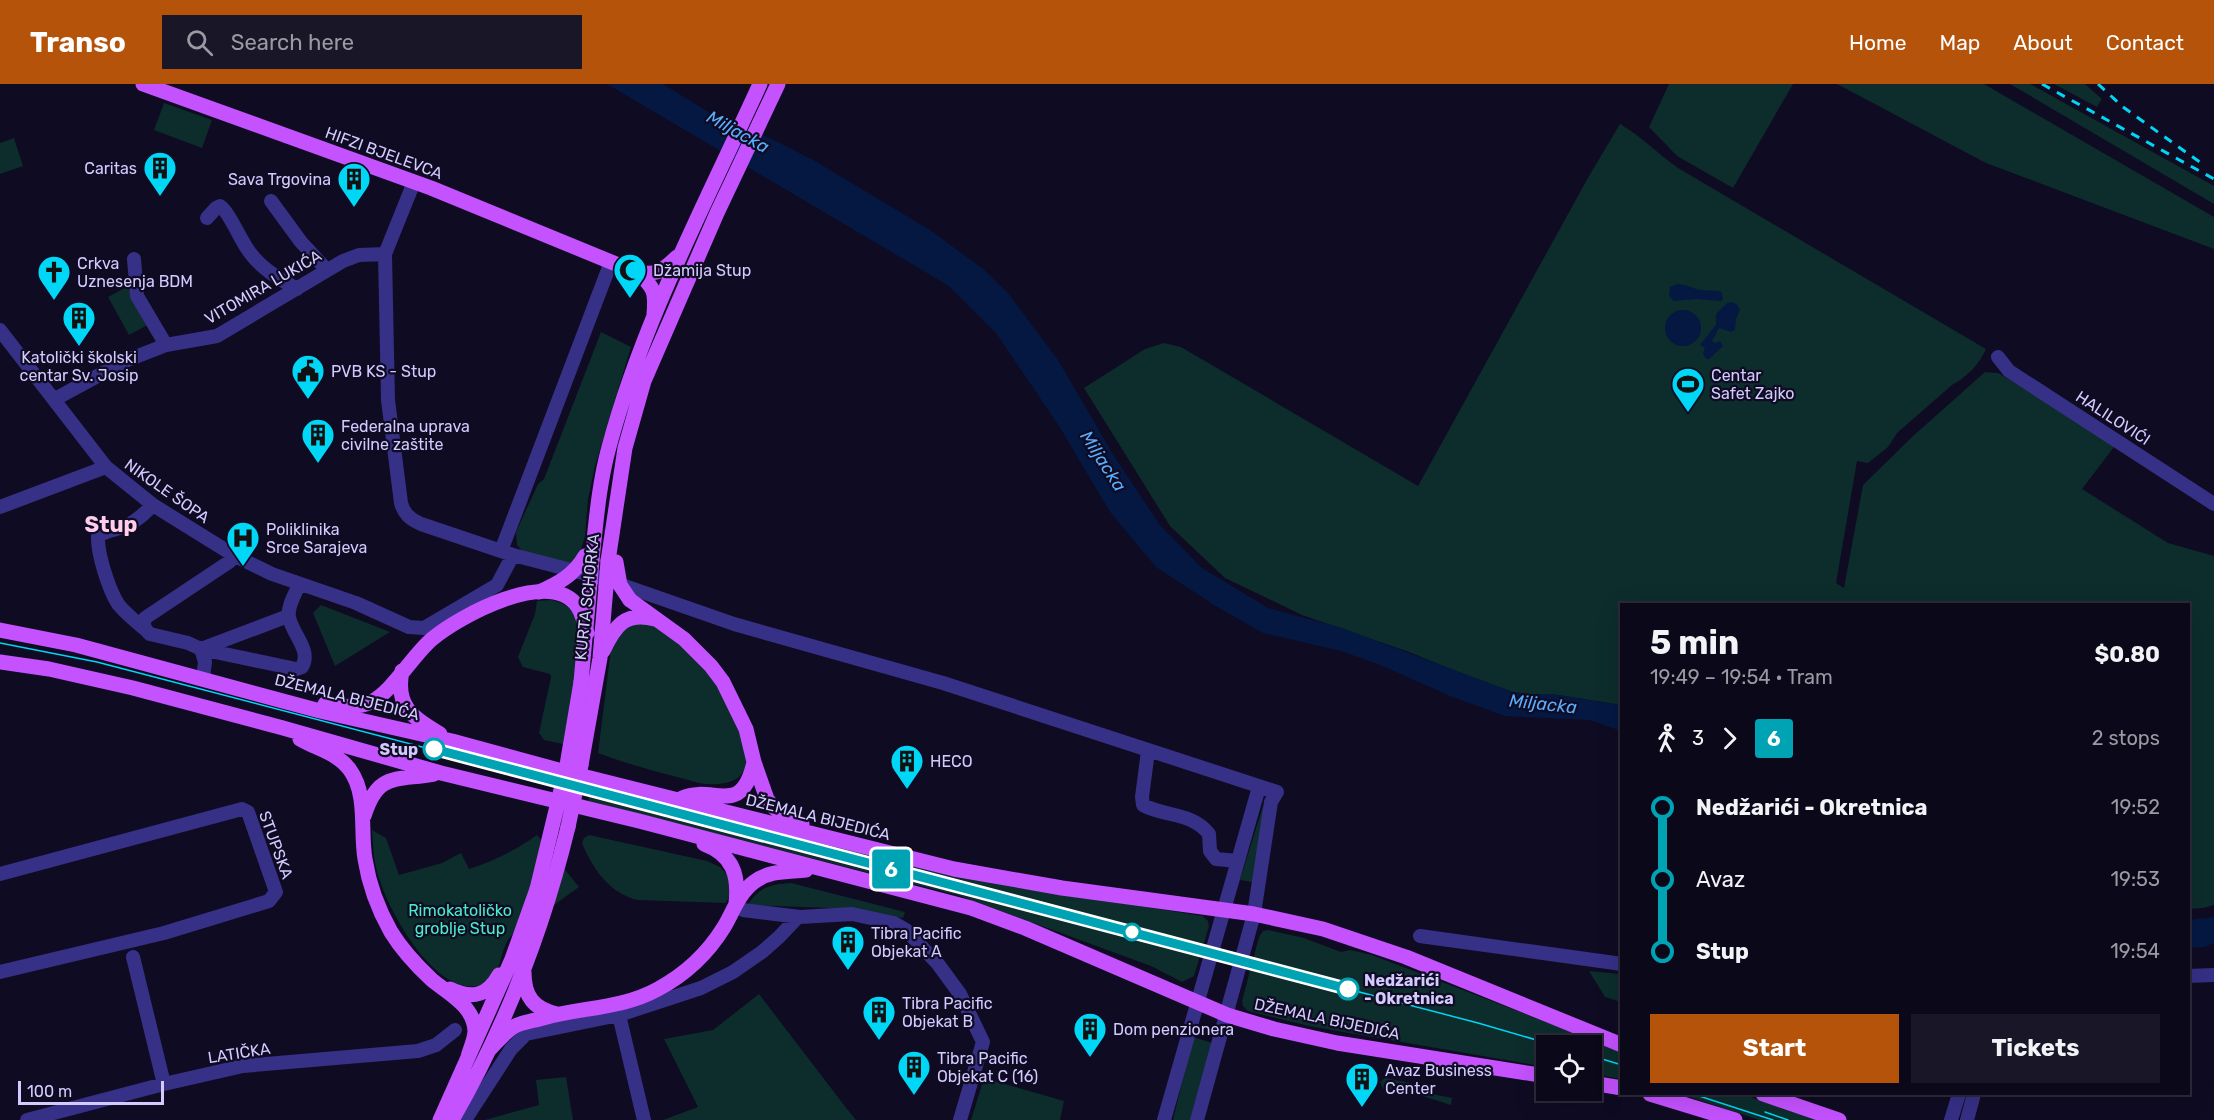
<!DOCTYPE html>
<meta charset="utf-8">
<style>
:root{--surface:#0b081a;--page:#191627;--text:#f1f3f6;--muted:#9a9aa2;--line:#2b2939;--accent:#b45309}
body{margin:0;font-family:Rubik,sans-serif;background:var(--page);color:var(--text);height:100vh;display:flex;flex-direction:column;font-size:22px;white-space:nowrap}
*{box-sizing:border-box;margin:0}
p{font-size:20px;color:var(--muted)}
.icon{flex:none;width:33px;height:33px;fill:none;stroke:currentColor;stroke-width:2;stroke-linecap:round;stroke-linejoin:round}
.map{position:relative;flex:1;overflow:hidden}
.sheet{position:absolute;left:1620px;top:519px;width:570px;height:492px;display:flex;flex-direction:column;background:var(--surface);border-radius:0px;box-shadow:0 6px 24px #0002,0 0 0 2px var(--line)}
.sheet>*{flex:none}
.badge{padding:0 12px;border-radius:4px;font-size:21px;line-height:39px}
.buttons{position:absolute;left:1536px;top:951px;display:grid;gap:12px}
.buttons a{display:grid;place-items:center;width:66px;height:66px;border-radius:0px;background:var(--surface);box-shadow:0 6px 24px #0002,0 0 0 2px var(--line);font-size:30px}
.scale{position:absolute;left:18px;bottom:15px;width:146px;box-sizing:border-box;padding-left:6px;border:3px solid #d3cbff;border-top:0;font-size:16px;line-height:21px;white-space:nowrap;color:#d3cbff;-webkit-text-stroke:4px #0f0b22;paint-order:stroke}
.map>.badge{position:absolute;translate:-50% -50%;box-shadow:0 0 0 3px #fff}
.legs{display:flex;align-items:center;gap:9px;height:66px;padding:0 30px;font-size:20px}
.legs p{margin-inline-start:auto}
.overview{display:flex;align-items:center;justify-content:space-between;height:102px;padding:0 30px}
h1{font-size:33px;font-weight:700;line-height:45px}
.button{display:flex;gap:12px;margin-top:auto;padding:12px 30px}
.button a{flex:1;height:69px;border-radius:0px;background:var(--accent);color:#fff;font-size:24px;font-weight:700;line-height:69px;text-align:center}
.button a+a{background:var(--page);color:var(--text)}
ul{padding:0 30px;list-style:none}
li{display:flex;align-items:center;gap:21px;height:72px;font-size:22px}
li i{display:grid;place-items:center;width:9px;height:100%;margin:0 8px;background:currentColor}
li i::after{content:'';width:15px;height:15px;margin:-8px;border:4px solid;border-radius:50%;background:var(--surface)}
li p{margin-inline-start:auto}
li:first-child i{background:linear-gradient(#0000 50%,currentColor 0)}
li:last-child i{background:linear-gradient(currentColor 50%,#0000 0)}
header{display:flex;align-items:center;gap:36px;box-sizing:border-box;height:84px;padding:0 30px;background:var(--accent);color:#fff}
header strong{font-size:28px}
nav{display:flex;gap:33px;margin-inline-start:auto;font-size:21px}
.search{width:420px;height:54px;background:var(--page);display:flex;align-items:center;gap:15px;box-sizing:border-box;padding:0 21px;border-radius:0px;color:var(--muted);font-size:22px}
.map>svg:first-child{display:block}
.green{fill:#0d2c2c}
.water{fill:#041842}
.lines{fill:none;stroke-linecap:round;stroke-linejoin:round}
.minor{stroke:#363086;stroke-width:14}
.major{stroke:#c452ff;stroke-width:15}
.tram{stroke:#00d6f6;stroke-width:1.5}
.rail{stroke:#00d6f6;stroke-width:3;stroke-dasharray:9 8;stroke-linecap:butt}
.major-bridge{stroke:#c452ff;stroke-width:15}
.line-1-casing{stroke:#fff;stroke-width:14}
.line-1{stroke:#00a3b4;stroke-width:9}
.stop-1-dot{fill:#fff;stroke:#00a3b4;stroke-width:3}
.labels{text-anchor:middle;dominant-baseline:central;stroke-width:4.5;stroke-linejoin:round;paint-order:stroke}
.street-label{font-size:16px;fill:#d3cbff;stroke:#0f0b22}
.poi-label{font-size:16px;fill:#d3cbff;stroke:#0f0b22;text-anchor:start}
.stop-label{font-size:16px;font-weight:bold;fill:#d3cbff;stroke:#0f0b22;text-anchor:end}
.park-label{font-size:16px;fill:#4aecc9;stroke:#0f0b22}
.water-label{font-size:18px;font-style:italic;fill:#59adff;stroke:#0f0b22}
.district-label{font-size:22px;font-weight:bold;fill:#ffcdeb;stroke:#0f0b22}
</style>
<header>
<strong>Transo</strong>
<div class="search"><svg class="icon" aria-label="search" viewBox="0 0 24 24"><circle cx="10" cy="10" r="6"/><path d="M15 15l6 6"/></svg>Search here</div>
<nav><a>Home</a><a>Map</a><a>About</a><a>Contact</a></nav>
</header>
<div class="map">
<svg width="2214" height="1036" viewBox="0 0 2214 1036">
<rect width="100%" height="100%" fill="#0f0b22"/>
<path class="green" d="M 1669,0 L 1793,0 L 1733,104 L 1677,72 L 1649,43 Z
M 1837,0 L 1984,0 L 2214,133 L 2214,165 L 1986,79 Z
M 2010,0 L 2030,0 L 2214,102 L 2214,120 Z
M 2054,0 L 2085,0 L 2102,15 L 2097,23 Z
M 164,19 L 212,36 L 202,64 L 154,46 Z
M 1620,40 C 1641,52 1658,70 1678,84 L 1986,265 C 1979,281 1967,293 1952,301 L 1897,349 L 1888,363 L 1868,379 L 1857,377 L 1836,499 L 1844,504 L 1863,401 L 1912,353 L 1985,288 L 1998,289 L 2117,359 L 2082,405 L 2168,459 L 2214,472 L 2214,821 L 2203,824 L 2189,825 L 2188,520 L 1622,520 L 1621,621 L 1552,610 L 1527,610 L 1513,608 L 1458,588 L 1409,568 L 1302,531 L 1225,494 L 1170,442 L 1084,304 L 1145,265 L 1164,259 L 1181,263 L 1418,402 L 1589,92 Z
M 14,54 L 23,82 L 0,90 L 0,59 Z
M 130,201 L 151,239 L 129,251 L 108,213 Z
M 601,248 L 631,263 L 595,382 L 588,415 L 585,452 L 581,466 L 571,480 L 522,467 L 517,461 L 516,448 L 538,400 L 544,395 Z
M 551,516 C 564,519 574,524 578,539 C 585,561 567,633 563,660 L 544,656 L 539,649 L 551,593 L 550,590 L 523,583 L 518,573 L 535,530 L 537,517 Z
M 321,521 L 390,548 L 335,582 L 313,529 Z
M 643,538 C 665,546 679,554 696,571 C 714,589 765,671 739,693 C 732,699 717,701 708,700 C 698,700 687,695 677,693 C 650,686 624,679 598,669 L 611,565 C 620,548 623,542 643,538 Z
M 593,699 L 956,793 L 1203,832 L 1208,837 L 1209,842 L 1194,892 L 1182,898 L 1151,882 L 960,812 L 588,717 Z
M 1263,722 L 1266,722 L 1252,798 L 1240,796 Z
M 372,746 L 386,754 L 399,791 L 442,779 L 461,769 L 469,785 C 494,777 516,766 537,751 L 579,803 C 562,815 546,827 530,838 C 524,842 516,846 511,852 C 498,866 504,894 481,901 C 434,915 383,819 376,783 C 373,771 373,758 372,746 Z
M 589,751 L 707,777 L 720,783 L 729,792 L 731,808 L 726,819 L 638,816 C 610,810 592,784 582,759 L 584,754 Z
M 791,799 L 905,828 L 903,834 L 858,825 L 748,821 C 758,803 772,800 791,799 Z
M 1268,846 L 1304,854 L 1341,868 L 1350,866 L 1372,871 L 1621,967 L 1621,995 L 1592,990 L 1592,962 L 1546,962 L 1546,983 L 1309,942 L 1248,927 L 1243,922 L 1242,917 L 1259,853 L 1263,847 Z
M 1589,887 L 1621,890 L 1621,918 L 1605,913 Z
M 759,910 L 847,1025 L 856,1036 L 663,1036 L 698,1023 L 664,955 L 713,946 Z
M 1193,953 L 1212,959 L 1190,1036 L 1173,1036 Z
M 566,993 L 573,1036 L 485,1036 L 539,1021 L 536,996 Z
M 984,994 L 1064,1017 L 1060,1036 L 971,1036 Z
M 1385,994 L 1411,999 L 1407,1005 L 1452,1014 L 1451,1021 L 1403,1006 L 1401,1010 L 1383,1005 L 1380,998 Z
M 1681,1010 L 1742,1010 L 1817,1036 L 1759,1036 Z"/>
<path class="water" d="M 607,0 L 663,0 L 710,29 L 774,56 L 815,77 L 930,146 L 982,184 L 1008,209 L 1058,276 L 1114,372 L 1160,441 L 1202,484 L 1268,524 L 1342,544 L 1513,608 L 1527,610 L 1552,610 L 1621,621 L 1621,647 L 1590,636 L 1505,632 L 1450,612 L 1380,581 L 1341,567 L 1263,549 L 1214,521 L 1156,483 L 1110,428 L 1059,342 L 996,249 L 949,202 Z
M 1677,200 L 1685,201 L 1699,206 L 1719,207 L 1722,209 L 1723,215 L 1721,217 L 1696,215 L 1674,217 L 1669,212 L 1670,203 Z
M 1732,218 L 1736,220 L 1740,225 L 1736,235 L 1735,246 L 1731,248 L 1719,244 L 1712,257 L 1715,259 L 1720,257 L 1723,262 L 1709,275 L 1706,275 L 1703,269 L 1705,264 L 1700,261 L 1716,241 L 1716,230 L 1727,219 Z
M1665 244a18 18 0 1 1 36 0a18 18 0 1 1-36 0Z
M 2214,833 L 2214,859 L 2205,863 L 2189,864 L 2189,836 Z"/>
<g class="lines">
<path class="minor" d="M 414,98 L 385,170 L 388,316 L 401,419 C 404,430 410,435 421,440 L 513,471 L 602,494 L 734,540 L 943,599 L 1277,708 L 1271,718 L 1254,830 L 1197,1036
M 271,117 L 301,158 L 326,185
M 207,134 L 216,124 L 220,122 C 229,127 242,160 251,170 C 263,186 280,195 297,205
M 134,175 L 137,212 L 166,261
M 0,246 L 106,383 L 153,421 L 235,472 L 272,490 L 356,519 L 409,543 L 424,544 L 497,501 L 513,471
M 1998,273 L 2009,287 L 2214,420
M 55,315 L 125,277 L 166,261 L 217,252 L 343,177 L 359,171 L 385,170
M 0,423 L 106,383
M 501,467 L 611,178
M 146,546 C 136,538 126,530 118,520 C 109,506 97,469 98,452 C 107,446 116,446 126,442 C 137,437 145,429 153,421
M 201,565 L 296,585 L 302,583 C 312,566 292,550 289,533 C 287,523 295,510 299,501
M 201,565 L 288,532
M 203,594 L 205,578 L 201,565 L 188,559 L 150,550 C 144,545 143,541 145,534 L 229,478 L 235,472
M 1148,667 L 1142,713 L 1143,721 C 1165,733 1192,728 1209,750 L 1210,767 L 1216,775 L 1238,777
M 0,790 L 242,725 L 248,728 L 276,808 L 269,817 L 164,849 L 0,888
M 743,826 L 800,833 L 852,830 L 894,839 L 906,846 L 938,880 L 960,910 L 983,958 L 960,1036
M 1420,852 L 1622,880
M 133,873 L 164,1000
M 2188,892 L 2214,891
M 619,931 L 644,1036
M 27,1036 L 164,1000 L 243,982 L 418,967 L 436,961 L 455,946
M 465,1036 L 511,965 L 526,950 L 619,931 L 701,904 L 733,888 L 762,868 L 779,853 L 798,833
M 1164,1036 L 1259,703
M 1951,1036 L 1959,1010
M 1967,1036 L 1974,1010"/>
<path class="major" d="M 143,0 L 431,104 L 638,189 C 654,203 656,208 654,230
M 638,189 C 659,190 661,188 677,173
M 592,476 C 596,438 599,399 609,363 C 643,236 706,119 760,0
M 608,477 L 625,364 L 644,297 L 717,129 L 778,0
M 630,516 L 684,555 L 711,582 L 723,598 L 746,645 L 754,678 L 767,715 C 776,728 787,734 802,740
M 0,546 L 76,561 L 320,627 L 452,657 L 562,687 L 954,785 L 1062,804 L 1254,830 L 1323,845 L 1406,873 L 1622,961
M 603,567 C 615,542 625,527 655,535
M 0,578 L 49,585 L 133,604 L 283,644 L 441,689 L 639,737 L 971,824 L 1025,844 L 1227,931 L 1274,945 L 1337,959 L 1546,992
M 402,587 C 395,622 412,633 440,650
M 581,598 L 590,499
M 325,620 C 340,622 357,625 371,618 C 393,607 412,572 432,555 C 458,533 550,482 578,523 C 583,531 585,540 587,549
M 300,655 C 317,665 338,669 350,686 C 368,711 360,747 365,775 C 369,801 378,825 391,848 C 402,866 417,882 432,896 C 449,910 474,922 475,947 C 475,955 470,965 468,973
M 581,681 L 600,574 L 606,503
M 682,714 C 714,700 741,735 754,678
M 364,732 C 378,688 395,697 434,690
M 704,760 C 733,771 739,791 736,819
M 524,888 C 524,913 534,925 557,930
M 450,905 C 471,915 487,913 499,891
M 490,965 C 497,958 504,949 513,943 C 522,938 533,937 543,934 C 582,923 622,925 658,905 C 684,891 708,869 724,843 C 733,828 739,809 754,798 C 770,786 787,788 806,786
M 1592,999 L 1622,1004
M 1650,1010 L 1735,1036
M 1763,1010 L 1839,1036
M 440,1036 L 512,875 L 537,805
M 452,1036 C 505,944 543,846 568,743"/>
<path class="tram" d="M 0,559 L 97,578 L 1478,939 L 1557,962
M 1592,972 L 1622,981
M 1693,1010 L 1773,1036
M 1765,1028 L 1788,1036"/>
<path class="rail" d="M 2042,0 L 2214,95
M 2098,0 L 2123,23 L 2201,79"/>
<path class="major-bridge" d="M 616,478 L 620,501 L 630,516
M 590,499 L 592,476
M 606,503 L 608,477
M 539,508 C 559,499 574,491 585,472
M 568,743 L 581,681
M 537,805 L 567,681 L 581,598"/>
</g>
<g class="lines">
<defs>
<path id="line-1" d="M 434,665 L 1348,905"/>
</defs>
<use href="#line-1" class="line-1-casing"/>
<use href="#line-1" class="line-1"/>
</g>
<defs>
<symbol id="building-pin" viewBox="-11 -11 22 30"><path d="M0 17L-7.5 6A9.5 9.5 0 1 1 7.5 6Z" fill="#00d6f6" stroke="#0f0b22"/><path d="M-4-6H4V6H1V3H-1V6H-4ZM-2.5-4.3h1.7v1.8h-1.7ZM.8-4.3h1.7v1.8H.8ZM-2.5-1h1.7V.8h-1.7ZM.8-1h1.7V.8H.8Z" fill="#111"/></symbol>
<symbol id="mosque-pin" viewBox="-11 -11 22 30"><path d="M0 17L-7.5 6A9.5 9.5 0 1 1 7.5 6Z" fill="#00d6f6" stroke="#0f0b22"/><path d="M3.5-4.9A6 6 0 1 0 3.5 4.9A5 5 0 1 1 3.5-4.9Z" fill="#111"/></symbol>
<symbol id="church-pin" viewBox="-11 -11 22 30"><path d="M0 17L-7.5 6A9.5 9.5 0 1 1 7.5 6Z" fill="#00d6f6" stroke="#0f0b22"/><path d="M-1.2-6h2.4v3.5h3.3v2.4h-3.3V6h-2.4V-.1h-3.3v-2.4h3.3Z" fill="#111"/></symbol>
<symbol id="civic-pin" viewBox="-11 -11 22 30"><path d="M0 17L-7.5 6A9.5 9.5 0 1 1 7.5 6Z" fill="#00d6f6" stroke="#0f0b22"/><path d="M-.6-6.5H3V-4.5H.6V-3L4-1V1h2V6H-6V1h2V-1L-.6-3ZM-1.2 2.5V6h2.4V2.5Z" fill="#111"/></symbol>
<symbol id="stadium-pin" viewBox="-11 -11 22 30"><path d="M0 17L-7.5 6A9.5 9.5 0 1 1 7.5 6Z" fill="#00d6f6" stroke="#0f0b22"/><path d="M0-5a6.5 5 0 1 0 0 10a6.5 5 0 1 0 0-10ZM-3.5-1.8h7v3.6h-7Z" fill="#111"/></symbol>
<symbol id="hospital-pin" viewBox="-11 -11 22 30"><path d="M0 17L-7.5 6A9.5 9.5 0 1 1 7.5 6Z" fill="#00d6f6" stroke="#0f0b22"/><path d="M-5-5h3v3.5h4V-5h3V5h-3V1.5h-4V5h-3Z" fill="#111"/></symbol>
</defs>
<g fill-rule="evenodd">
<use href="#building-pin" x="141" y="65" width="38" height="52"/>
<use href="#building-pin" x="335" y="76" width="38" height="52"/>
<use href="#mosque-pin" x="611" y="167" width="38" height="52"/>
<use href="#church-pin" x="35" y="169" width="38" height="52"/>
<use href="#building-pin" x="60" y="215" width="38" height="52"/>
<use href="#civic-pin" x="289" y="268" width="38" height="52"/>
<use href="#stadium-pin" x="1669" y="281" width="38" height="52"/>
<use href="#building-pin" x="299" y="332" width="38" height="52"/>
<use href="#hospital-pin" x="224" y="435" width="38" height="52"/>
<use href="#building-pin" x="888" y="658" width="38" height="52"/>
<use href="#building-pin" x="829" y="839" width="38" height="52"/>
<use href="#building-pin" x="860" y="909" width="38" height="52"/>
<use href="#building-pin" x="1071" y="926" width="38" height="52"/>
<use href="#building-pin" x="895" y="964" width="38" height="52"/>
<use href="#building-pin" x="1343" y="976" width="38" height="52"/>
</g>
<g class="stop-1-dot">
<circle cx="434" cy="665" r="10"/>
<circle cx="1132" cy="848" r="8"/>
<circle cx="1348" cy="905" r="10"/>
</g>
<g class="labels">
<g class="street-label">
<text transform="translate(384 69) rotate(20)">HIFZI BJELEVCA</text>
<text transform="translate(263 203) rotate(-30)">VITOMIRA LUKIĆA</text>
<text transform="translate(2113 334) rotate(33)">HALILOVIĆI</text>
<text transform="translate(167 407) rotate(35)">NIKOLE ŠOPA</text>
<text transform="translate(587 513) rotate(-84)">KURTA SCHORKA</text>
<text transform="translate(347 613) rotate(14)">DŽEMALA BIJEDIĆA</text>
<text transform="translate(818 733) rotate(14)">DŽEMALA BIJEDIĆA</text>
<text transform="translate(276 761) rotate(70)">STUPSKA</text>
<text transform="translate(1327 935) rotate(12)">DŽEMALA BIJEDIĆA</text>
<text transform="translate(239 969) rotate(-9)">LATIČKA</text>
</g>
<g class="poi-label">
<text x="137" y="84" text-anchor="end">Caritas</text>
<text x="331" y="95" text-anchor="end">Sava Trgovina</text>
<text x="77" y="179">Crkva<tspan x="77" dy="18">Uznesenja BDM</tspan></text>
<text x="653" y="186">Džamija Stup</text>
<text x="79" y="273" text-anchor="middle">Katolički školski<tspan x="79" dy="18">centar Sv. Josip</tspan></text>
<text x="331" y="287">PVB KS - Stup</text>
<text x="1711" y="291">Centar<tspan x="1711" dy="18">Safet Zajko</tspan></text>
<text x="341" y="342">Federalna uprava<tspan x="341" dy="18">civilne zaštite</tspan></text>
<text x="266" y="445">Poliklinika<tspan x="266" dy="18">Srce Sarajeva</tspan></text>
<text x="930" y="677">HECO</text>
<text x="871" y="849">Tibra Pacific<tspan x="871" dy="18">Objekat A</tspan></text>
<text x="902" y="919">Tibra Pacific<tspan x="902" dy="18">Objekat B</tspan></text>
<text x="1113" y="945">Dom penzionera</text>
<text x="937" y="974">Tibra Pacific<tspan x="937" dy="18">Objekat C (16)</tspan></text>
<text x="1385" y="986">Avaz Business<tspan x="1385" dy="18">Center</tspan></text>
</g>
<g class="stop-label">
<text x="418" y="665">Stup</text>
<text x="1364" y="896" text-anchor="start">Nedžarići<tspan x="1364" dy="18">- Okretnica</tspan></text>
</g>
<g class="park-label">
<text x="460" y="826">Rimokatoličko<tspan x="460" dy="18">groblje Stup</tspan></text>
</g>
<g class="water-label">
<text transform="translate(738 48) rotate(29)">Miljacka</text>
<text transform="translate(1103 377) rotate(57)">Miljacka</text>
<text transform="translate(1543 620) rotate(6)">Miljacka</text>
</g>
<g class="district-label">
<text x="111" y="440">Stup</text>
</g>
</g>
</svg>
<div class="buttons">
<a><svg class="icon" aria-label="locate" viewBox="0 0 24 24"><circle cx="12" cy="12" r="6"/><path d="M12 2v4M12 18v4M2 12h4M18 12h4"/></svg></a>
</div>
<div class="scale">100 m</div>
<b class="badge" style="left:891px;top:785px;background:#00a3b4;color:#fff">6</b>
<section class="sheet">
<div class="overview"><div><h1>5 min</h1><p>19:49 – 19:54 · Tram</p></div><b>$0.80</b></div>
<div class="legs"><svg class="icon" aria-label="walk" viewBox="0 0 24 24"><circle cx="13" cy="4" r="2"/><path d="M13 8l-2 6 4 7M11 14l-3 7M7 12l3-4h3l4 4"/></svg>3<svg class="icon" aria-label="forward" viewBox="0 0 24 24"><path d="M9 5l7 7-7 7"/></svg><b class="badge" style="background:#00a3b4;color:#fff">6</b><p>2 stops</p></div>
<ul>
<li><i style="color:#00a3b4"></i><b>Nedžarići - Okretnica</b><p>19:52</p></li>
<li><i style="color:#00a3b4"></i><span>Avaz</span><p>19:53</p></li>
<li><i style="color:#00a3b4"></i><b>Stup</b><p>19:54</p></li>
</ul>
<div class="button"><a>Start</a><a>Tickets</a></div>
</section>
</div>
